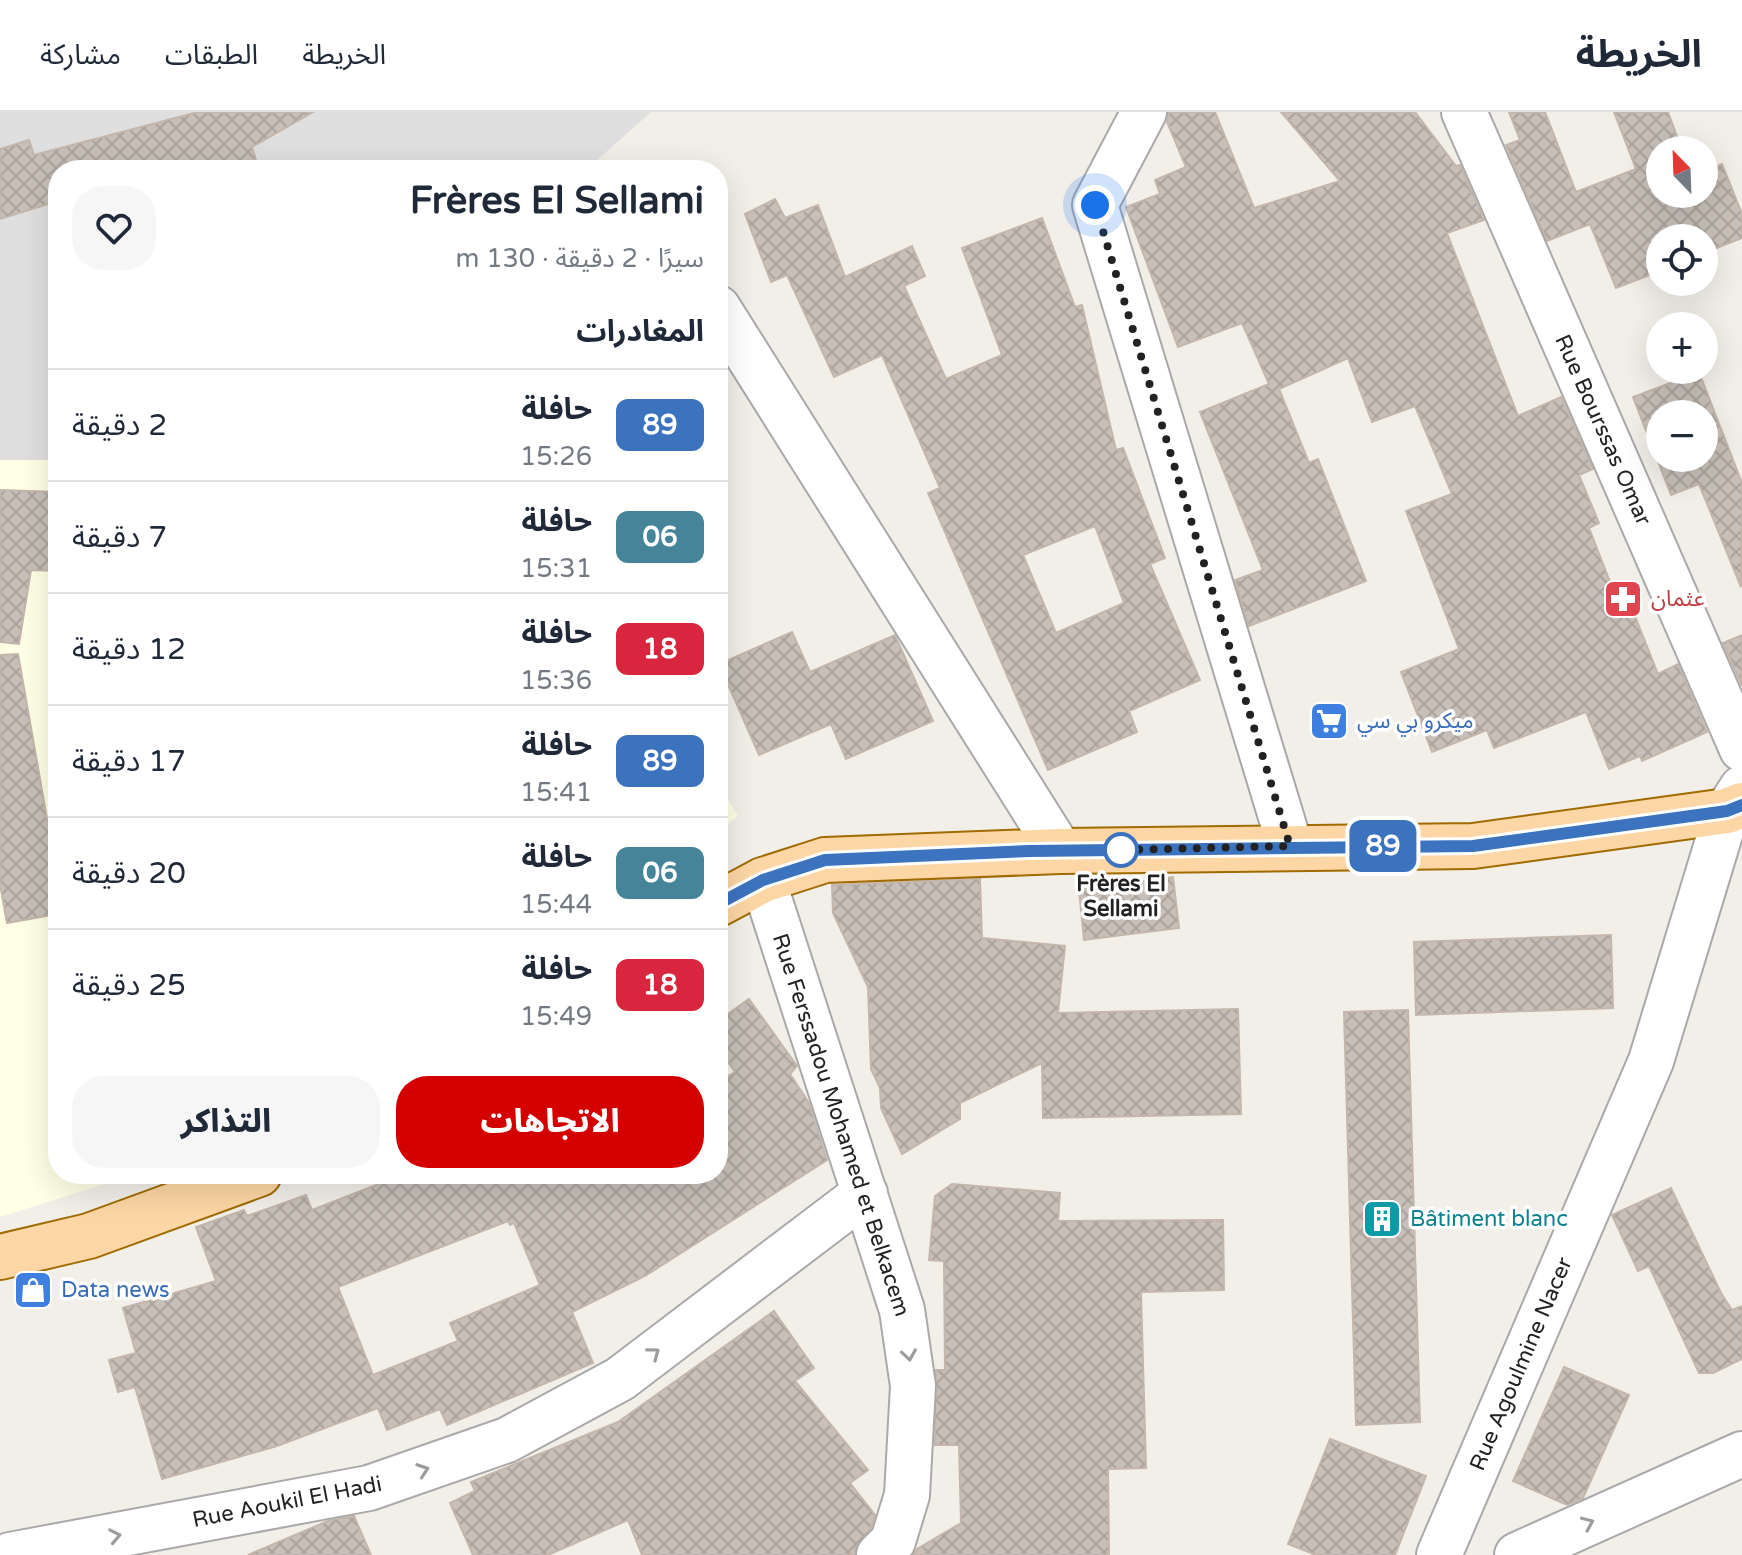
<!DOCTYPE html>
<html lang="ar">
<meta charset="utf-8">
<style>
:root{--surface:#fff;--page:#f6f6f7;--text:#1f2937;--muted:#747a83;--line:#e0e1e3;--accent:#d40000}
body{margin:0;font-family:"Varela Round","Noto Sans Arabic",sans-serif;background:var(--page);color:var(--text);direction:rtl;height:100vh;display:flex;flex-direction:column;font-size:30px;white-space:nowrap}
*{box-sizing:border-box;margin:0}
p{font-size:26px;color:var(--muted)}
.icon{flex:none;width:44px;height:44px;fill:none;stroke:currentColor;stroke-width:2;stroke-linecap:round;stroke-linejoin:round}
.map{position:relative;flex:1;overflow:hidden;direction:ltr}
.drawer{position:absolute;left:48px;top:48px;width:680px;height:1024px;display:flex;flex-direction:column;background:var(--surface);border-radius:32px;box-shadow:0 8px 32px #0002;direction:rtl}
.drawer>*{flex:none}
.badge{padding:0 16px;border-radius:12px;font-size:28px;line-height:52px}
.needle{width:52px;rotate:337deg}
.buttons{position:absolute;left:1646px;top:24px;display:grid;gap:16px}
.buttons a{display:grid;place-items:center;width:72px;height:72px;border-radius:50%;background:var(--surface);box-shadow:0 8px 32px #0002;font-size:40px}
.you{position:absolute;width:40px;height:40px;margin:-20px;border:6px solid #fff;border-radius:50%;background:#1a73e8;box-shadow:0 0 0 12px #1a73e833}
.map>.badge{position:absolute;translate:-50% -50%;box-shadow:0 0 0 4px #fff}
h2{padding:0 24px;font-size:30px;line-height:72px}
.round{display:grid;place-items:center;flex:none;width:84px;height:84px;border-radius:32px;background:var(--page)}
.overview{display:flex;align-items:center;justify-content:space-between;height:136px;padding:0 24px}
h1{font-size:38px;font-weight:800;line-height:60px}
.button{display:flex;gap:16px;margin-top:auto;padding:16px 24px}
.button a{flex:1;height:92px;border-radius:32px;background:var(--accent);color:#fff;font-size:32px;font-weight:800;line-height:92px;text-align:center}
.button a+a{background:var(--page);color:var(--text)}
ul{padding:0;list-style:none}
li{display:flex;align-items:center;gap:24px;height:112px;padding:0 24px;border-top:2px solid var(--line)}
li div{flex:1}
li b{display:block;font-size:30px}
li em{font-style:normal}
li .badge{min-width:88px;font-weight:700;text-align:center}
header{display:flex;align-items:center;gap:48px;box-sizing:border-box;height:112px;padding:0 40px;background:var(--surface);border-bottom:2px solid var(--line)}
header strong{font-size:38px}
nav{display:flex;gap:44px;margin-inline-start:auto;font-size:28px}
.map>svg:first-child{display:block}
.residential{fill:#e0dfdf}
.education{fill:#ffffe5}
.building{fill:url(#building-cross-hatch);stroke:#c4b6ab;stroke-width:2;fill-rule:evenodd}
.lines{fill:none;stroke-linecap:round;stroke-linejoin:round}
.minor-casing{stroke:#a9a9a9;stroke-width:48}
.major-casing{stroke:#a06b00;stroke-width:48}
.minor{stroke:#fff;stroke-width:44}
.major{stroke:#fcd6a4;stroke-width:44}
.oneway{stroke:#9c9c9c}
.line-casing{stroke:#fff;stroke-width:18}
.line{stroke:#3c73bf;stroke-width:12}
.walk{stroke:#222;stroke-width:8;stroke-dasharray:0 14.4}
.stop-dot{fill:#fff;stroke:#3c73bf;stroke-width:4}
.labels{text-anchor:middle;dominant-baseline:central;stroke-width:7;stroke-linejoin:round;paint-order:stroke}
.street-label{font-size:22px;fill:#222;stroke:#fff}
.health-label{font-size:22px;fill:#be3a42;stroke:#fff;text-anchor:start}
.shop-label{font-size:22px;fill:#366cbe;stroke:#fff;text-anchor:start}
.stop-label{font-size:22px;font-weight:bold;fill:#222;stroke:#fff}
.culture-label{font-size:22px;fill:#0d838f;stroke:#fff;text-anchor:start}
</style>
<header>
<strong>الخريطة</strong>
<nav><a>الخريطة</a><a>الطبقات</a><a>مشاركة</a></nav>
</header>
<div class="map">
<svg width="1742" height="1443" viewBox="0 0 1742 1443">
<defs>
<pattern id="building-cross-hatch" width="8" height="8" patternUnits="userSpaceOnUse" patternTransform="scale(2)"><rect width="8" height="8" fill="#c7bfb8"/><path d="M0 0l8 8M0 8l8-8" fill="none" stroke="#aba49e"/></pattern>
</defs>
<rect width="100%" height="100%" fill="#f2efe9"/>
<path class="residential" d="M 0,0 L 651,0 L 586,58 L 58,58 L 58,348 L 0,348 Z"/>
<path class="education" d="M 0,348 L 58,348 L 58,1062 L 136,1062 L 0,1105 Z
M 718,672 L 738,704 L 718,719 Z"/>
<path class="building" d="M 198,0 L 313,0 L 252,35 L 256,48 L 219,58 L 58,58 L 58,89 L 0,107 L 0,37 L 29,28 L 34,43 Z
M 1169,0 L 1215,0 L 1254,96 L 1340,69 L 1281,0 L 1415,0 L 1456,54 L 1460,53 L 1484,108 L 1447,121 L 1518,304 L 1561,285 L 1593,357 L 1579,363 L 1599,411 L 1589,416 L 1621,498 L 1631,494 L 1658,562 L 1678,552 L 1707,620 L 1642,649 L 1640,644 L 1609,657 L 1586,600 L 1494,636 L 1487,618 L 1432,640 L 1401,560 L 1459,537 L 1406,399 L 1452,382 L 1415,294 L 1372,310 L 1348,246 L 1279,277 L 1309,351 L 1318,347 L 1366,469 L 1249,514 L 1235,468 L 1263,458 L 1200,300 L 1269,272 L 1242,211 L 1178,235 L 1126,95 L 1160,82 L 1155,68 L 1186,55 L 1167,10 Z
M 1509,0 L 1545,0 L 1576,80 L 1636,57 L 1614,0 L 1668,0 L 1682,38 L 1660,38 L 1660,82 L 1704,82 L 1704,59 L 1722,52 L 1742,102 L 1742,126 L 1704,141 L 1704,126 L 1660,126 L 1660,159 L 1616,176 L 1590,112 L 1547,129 L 1506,33 L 1520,28 Z
M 775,87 L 785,106 L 818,93 L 845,165 L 912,134 L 925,164 L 904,174 L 946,267 L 1002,243 L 962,136 L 1042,106 L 1075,195 L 1082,193 L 1116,338 L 1123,336 L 1165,446 L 1150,452 L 1200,568 L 1129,599 L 1137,620 L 1048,658 L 928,381 L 940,376 L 882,243 L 834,265 L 787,163 L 771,170 L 745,102 ZM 1095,414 L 1124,491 L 1056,521 L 1023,443 Z
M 1699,260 L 1742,371 L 1741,475 L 1699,372 L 1671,383 L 1633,285 ZM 1660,302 L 1704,302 L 1704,346 L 1660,346 Z
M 0,378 L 58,380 L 58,459 L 31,458 L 19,532 L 0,530 Z
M 792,520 L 810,560 L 895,523 L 933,609 L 846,647 L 831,612 L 759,643 L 719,552 Z
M 1742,523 L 1742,574 L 1723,531 Z
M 18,542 L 58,769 L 58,802 L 7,811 L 0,772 L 0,543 Z
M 1173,765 L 1179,816 L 1084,828 L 1079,777 Z
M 980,767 L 982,826 L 1065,834 L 1058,901 L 1238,897 L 1241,1002 L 1043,1006 L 1042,951 L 960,991 L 960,1007 L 902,1042 L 881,996 L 880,976 L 871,957 L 868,875 L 833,801 L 832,773 Z
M 1611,823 L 1613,896 L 1416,903 L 1414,830 Z
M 749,887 L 797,954 L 790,962 L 809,991 L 827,1048 L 645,1164 L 572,1200 L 593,1251 L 447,1313 L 440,1297 L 387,1318 L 378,1296 L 277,1334 L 162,1367 L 135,1275 L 118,1280 L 109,1248 L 136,1241 L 123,1196 L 216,1169 L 196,1115 L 244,1098 L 247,1104 L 306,1083 L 312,1098 L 404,1062 L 718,1062 L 718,970 L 735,960 L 718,937 L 718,909 ZM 508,1109 L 510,1113 L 514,1111 L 540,1173 L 450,1211 L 458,1229 L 373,1263 L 338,1175 Z
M 1408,898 L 1420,1310 L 1356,1313 L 1344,900 Z
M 952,1072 L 1060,1081 L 1058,1109 L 1223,1108 L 1224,1178 L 1141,1180 L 1146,1356 L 1108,1357 L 1109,1443 L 913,1443 L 917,1437 L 961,1411 L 959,1333 L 935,1333 L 936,1258 L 945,1258 L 944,1149 L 929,1148 L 935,1084 Z
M 1671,1076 L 1721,1181 L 1732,1198 L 1742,1194 L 1742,1247 L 1713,1261 L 1699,1261 L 1649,1154 L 1638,1159 L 1612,1103 Z
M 774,1199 L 814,1256 L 795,1269 L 868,1358 L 850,1371 L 875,1403 L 871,1416 L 855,1436 L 855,1443 L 642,1443 L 628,1408 L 548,1443 L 473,1443 L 450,1391 L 475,1379 L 471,1370 L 618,1310 Z
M 1564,1255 L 1629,1283 L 1583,1386 L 1567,1393 L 1513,1369 Z
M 1330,1327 L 1426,1364 L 1395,1443 L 1316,1443 L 1288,1432 Z
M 354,1404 L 371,1443 L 248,1443 L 328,1409 Z"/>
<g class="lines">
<defs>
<path id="minor" d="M 1144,0 L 1095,93 L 1290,734
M 1464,0 L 1742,637
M 718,196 L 1060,739
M 763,768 L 902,1198 L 913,1274 L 907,1383 L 893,1429 L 879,1443
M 10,1443 L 369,1376 L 507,1328 L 620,1267 L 865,1081
M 1439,1443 L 1651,949 L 1727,699 L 1742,676
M 1517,1443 L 1742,1342"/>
<path id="major" d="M 718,792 L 763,768 L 825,748 L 1060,739 L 1473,734 L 1727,699 L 1742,693
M 0,1145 L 89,1124 L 259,1062"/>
</defs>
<use href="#minor" class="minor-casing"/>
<use href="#major" class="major-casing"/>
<use href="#minor" class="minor"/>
<use href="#major" class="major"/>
</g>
<defs><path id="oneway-chevron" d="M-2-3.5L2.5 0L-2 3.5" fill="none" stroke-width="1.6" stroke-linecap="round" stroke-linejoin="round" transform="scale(2)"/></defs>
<g class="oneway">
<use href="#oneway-chevron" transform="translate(654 1241) rotate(-37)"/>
<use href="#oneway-chevron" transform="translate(909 1243) rotate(81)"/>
<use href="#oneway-chevron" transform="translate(423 1358) rotate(-19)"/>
<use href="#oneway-chevron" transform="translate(1588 1411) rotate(-24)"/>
<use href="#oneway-chevron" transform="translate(115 1424) rotate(-11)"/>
</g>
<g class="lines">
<defs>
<path id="line" d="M 718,792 L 763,768 L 825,748 L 1029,739 L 1473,734 L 1727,699 L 1742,693"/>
</defs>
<use href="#line" class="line-casing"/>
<use href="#line" class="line"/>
<path class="walk" d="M 1095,93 L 1290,734 L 1121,738"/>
</g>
<defs>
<symbol id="pharmacy-square" viewBox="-11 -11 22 22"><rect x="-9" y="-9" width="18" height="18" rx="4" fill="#e0444e" stroke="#fff"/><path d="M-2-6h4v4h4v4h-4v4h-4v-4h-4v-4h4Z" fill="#fff"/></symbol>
<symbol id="supermarket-square" viewBox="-11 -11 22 22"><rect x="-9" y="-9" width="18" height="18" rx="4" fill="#3f7fe0" stroke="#fff"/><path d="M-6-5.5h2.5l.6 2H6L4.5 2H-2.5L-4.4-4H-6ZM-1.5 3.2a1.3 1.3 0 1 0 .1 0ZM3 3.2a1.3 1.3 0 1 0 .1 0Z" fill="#fff"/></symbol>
<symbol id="building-square" viewBox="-11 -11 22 22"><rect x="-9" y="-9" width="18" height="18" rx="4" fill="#0f9aa8" stroke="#fff"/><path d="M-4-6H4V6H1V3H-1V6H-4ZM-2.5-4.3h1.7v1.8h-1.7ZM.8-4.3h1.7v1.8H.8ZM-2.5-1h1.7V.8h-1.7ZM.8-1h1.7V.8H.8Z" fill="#fff"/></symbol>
<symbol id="shop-square" viewBox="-11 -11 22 22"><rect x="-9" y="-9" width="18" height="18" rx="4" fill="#3f7fe0" stroke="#fff"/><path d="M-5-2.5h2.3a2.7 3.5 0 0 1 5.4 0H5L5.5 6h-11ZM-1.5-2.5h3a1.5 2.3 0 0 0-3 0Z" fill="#fff"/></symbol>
</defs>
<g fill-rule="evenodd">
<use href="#pharmacy-square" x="1601" y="465" width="44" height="44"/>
<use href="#supermarket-square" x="1307" y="587" width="44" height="44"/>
<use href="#building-square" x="1360" y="1085" width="44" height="44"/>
<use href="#shop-square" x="11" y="1156" width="44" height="44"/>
</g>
<circle class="stop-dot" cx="1121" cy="738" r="16"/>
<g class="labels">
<g class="street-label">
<text transform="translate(1603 318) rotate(66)">Rue Bourssas Omar</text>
<text transform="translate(841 1013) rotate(72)">Rue Ferssadou Mohamed et Belkacem</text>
<text transform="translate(1521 1252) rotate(-67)">Rue Agoulmine Nacer</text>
<text transform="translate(287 1390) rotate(-11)">Rue Aoukil El Hadi</text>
</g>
<g class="health-label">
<text x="1651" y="487">عثمان</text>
</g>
<g class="shop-label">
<text x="1357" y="609">ميكرو بي سي</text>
<text x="61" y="1178">Data news</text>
</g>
<g class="stop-label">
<text x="1121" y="772">Frères El<tspan x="1121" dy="25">Sellami</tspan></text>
</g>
<g class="culture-label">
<text x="1410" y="1107">Bâtiment blanc</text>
</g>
</g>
</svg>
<div class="buttons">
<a><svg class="needle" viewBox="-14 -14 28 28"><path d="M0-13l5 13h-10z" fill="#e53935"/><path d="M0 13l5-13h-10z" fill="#747a83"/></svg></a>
<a><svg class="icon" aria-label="locate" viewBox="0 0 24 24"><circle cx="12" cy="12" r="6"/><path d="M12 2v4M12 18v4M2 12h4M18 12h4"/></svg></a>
<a>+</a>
<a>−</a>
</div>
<div class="you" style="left:1095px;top:93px"></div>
<b class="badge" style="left:1383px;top:734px;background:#3c73bf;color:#fff">89</b>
<section class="drawer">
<div class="overview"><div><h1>Frères El Sellami</h1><p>سيرًا · 2 دقيقة · 130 m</p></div><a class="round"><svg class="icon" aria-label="heart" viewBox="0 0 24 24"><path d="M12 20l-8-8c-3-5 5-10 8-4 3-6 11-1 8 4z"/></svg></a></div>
<h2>المغادرات</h2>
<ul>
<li><span class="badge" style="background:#3c73bf;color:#fff">89</span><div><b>حافلة</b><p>15:26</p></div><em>2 دقيقة</em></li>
<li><span class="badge" style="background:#468499;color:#fff">06</span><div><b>حافلة</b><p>15:31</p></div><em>7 دقيقة</em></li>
<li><span class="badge" style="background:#d7263d;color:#fff">18</span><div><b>حافلة</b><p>15:36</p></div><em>12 دقيقة</em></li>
<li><span class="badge" style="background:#3c73bf;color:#fff">89</span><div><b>حافلة</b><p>15:41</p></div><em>17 دقيقة</em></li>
<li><span class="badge" style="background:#468499;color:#fff">06</span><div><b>حافلة</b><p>15:44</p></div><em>20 دقيقة</em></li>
<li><span class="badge" style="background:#d7263d;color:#fff">18</span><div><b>حافلة</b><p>15:49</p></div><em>25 دقيقة</em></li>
</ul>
<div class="button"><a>الاتجاهات</a><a>التذاكر</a></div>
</section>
</div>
